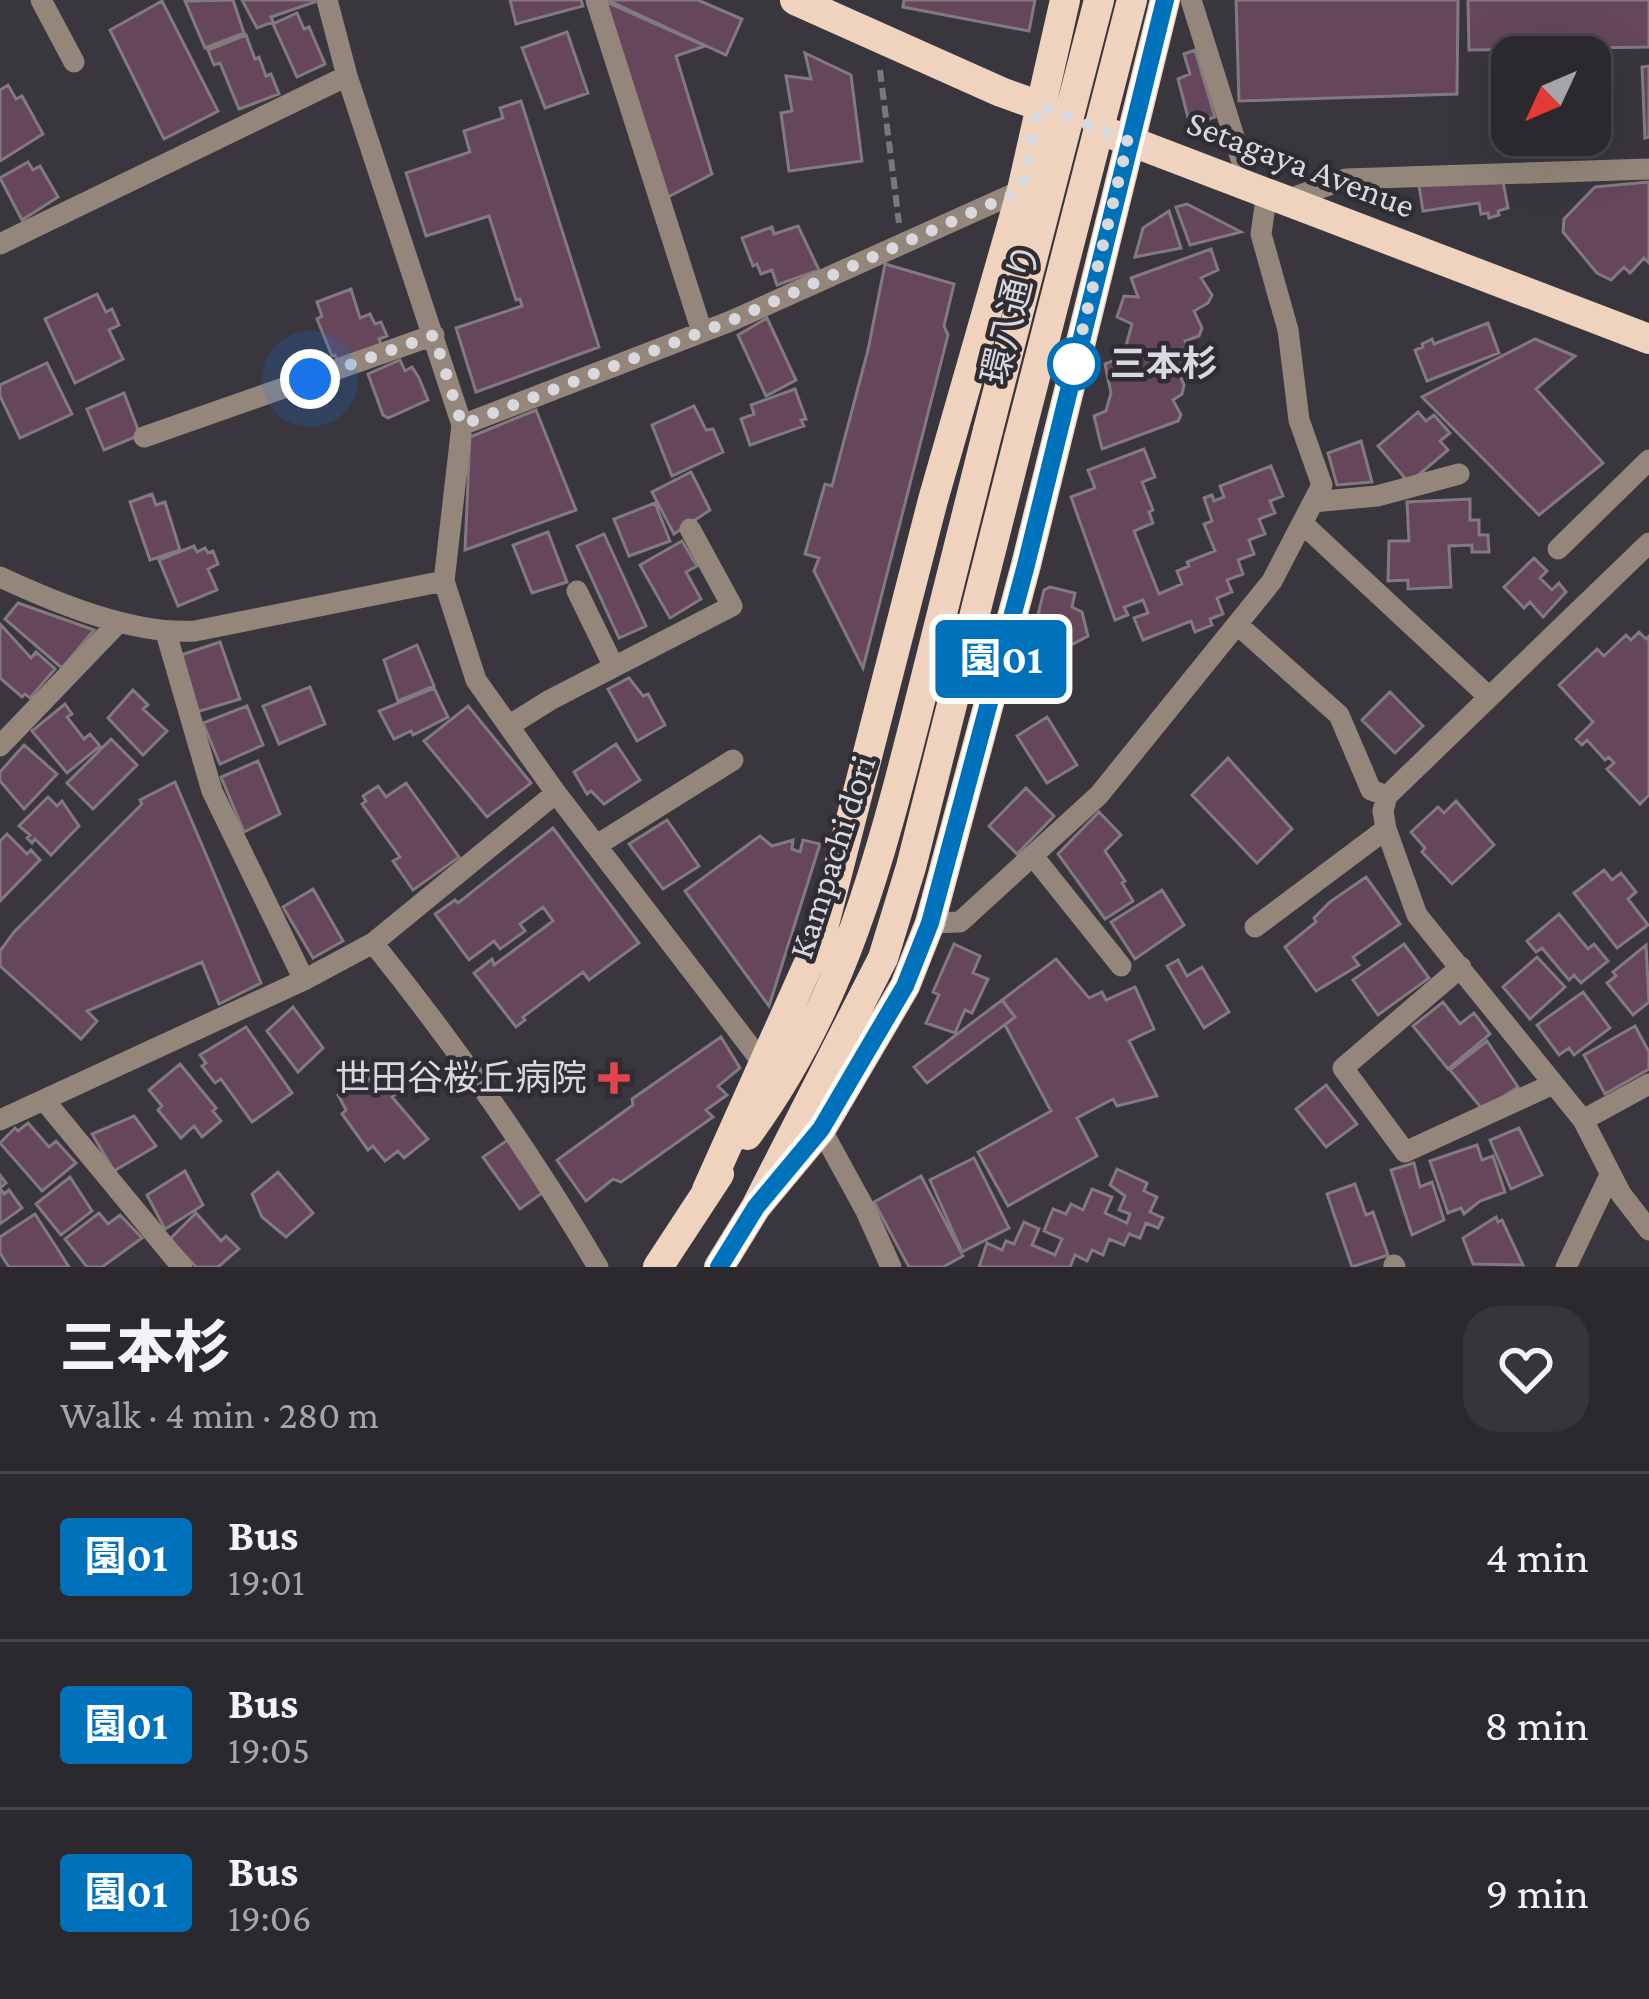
<!DOCTYPE html>
<meta charset="utf-8">
<style>
:root{--surface:#2b282e;--page:#37343a;--text:#f1f3f6;--muted:#a6a6aa;--line:#47444a}
body{margin:0;font-family:"Crimson Pro","Noto Sans JP",serif;background:var(--page);color:var(--text);height:100vh;display:flex;flex-direction:column;font-size:45px;white-space:nowrap}
*{box-sizing:border-box;margin:0}
p{font-size:39px;color:var(--muted)}
.icon{flex:none;width:66px;height:66px;fill:none;stroke:currentColor;stroke-width:2;stroke-linecap:round;stroke-linejoin:round}
.map{position:relative;height:1267px;overflow:hidden}
.panel{display:flex;flex-direction:column;background:var(--surface);flex:1}
.panel>*{flex:none}
.badge{padding:0 24px;border-radius:9px;font-size:42px;line-height:78px}
.needle{width:78px;rotate:226deg}
.buttons{position:absolute;left:1491px;top:36px;display:grid;gap:24px}
.buttons a{display:grid;place-items:center;width:120px;height:120px;border-radius:24px;background:var(--surface);box-shadow:0 12px 48px #0002,0 0 0 3px var(--line);font-size:60px}
.you{position:absolute;width:60px;height:60px;margin:-30px;border:9px solid #fff;border-radius:50%;background:#1a73e8;box-shadow:0 0 0 18px #1a73e833}
.map>.badge{position:absolute;translate:-50% -50%;box-shadow:0 0 0 6px #fff}
.round{display:grid;place-items:center;flex:none;width:126px;height:126px;border-radius:36px;background:var(--page)}
.summary{display:flex;align-items:center;justify-content:space-between;height:204px;padding:0 60px}
h1{font-size:57px;font-weight:800;line-height:90px}
ul{padding:0;list-style:none}
li{display:flex;align-items:center;gap:36px;height:168px;padding:0 60px;border-top:3px solid var(--line)}
li div{flex:1}
li b{display:block;font-size:45px}
li em{font-style:normal}
li .badge{min-width:132px;font-weight:700;text-align:center}
.map>svg:first-child{display:block}
.building{fill:#65465a;stroke:#827a7e;stroke-width:3}
.lines{fill:none;stroke-linecap:round;stroke-linejoin:round}
.path{stroke:#7a787d;stroke-width:6;stroke-dasharray:12 6;stroke-linecap:butt}
.minor{stroke:#94867b;stroke-width:21}
.major{stroke:#f0d3be;stroke-width:30}
.major-bridge{stroke:#f0d3be;stroke-width:30}
.line-casing{stroke:#fff;stroke-width:27}
.line{stroke:#0072bc;stroke-width:18}
.walk{stroke:#d9d8dc;stroke-width:12;stroke-dasharray:0 21.6}
.stop-dot{fill:#fff;stroke:#0072bc;stroke-width:6}
.health-dot{fill:#e0444e;stroke:#2f2c33;stroke-width:4.5}
.labels{text-anchor:middle;dominant-baseline:central;stroke-width:9;stroke-linejoin:round;paint-order:stroke}
.street-label{font-size:36px;fill:#d9d8dc;stroke:#2f2c33}
.stop-label{font-size:36px;font-weight:bold;fill:#d9d8dc;stroke:#2f2c33;text-anchor:start}
.poi-label{font-size:36px;fill:#d9d8dc;stroke:#2f2c33;text-anchor:end}
</style>
<div class="map">
<svg width="1649" height="1267" viewBox="0 0 1649 1267">
<rect width="100%" height="100%" fill="#39363d"/>
<path class="building" d="M 233,0 L 244,33 L 205,48 L 185,1 Z
M 242,0 L 315,0 L 315,2 L 271,17 L 273,22 L 257,28 Z
M 510,0 L 581,0 L 583,6 L 516,24 Z
M 607,0 L 698,0 L 742,19 L 726,55 Z
M 904,0 L 1035,0 L 1029,31 L 903,7 Z
M 1236,0 L 1458,0 L 1457,94 L 1239,101 Z
M 1468,0 L 1649,0 L 1649,47 L 1469,50 Z
M 162,1 L 218,111 L 164,139 L 110,30 Z
M 606,2 L 705,46 L 676,56 L 712,174 L 666,198 Z
M 297,13 L 304,29 L 309,27 L 325,64 L 297,77 L 273,24 Z
M 567,32 L 588,93 L 545,108 L 522,48 Z
M 246,35 L 255,59 L 259,57 L 266,76 L 271,74 L 279,94 L 239,109 L 220,63 L 214,65 L 208,50 Z
M 1195,50 L 1215,117 L 1190,125 L 1178,79 L 1190,74 L 1184,54 Z
M 805,53 L 851,75 L 862,161 L 789,171 L 781,113 L 792,111 L 786,76 L 811,79 Z
M 1649,66 L 1649,137 L 1645,138 L 1642,67 Z
M 8,85 L 16,99 L 22,96 L 43,134 L 0,161 L 0,90 Z
M 521,101 L 599,347 L 476,392 L 456,328 L 522,306 L 520,299 L 516,300 L 489,216 L 426,236 L 406,173 L 470,152 L 464,131 L 503,118 L 500,108 Z
M 28,162 L 33,170 L 40,166 L 58,197 L 22,220 L 0,178 Z
M 1502,176 L 1508,208 L 1498,211 L 1499,215 L 1489,218 L 1488,213 L 1481,214 L 1479,203 L 1423,211 L 1419,186 Z
M 1649,182 L 1649,263 L 1644,258 L 1630,273 L 1624,267 L 1611,280 L 1597,273 L 1563,232 L 1564,219 L 1595,187 Z
M 1187,204 L 1241,232 L 1190,245 L 1176,207 Z
M 1169,211 L 1181,248 L 1135,257 L 1143,228 Z
M 798,226 L 819,270 L 777,285 L 772,270 L 761,274 L 757,264 L 753,266 L 742,238 L 772,227 L 774,234 Z
M 1211,249 L 1218,270 L 1201,278 L 1212,295 L 1208,303 L 1194,311 L 1202,328 L 1199,336 L 1185,341 L 1194,358 L 1190,365 L 1178,371 L 1184,385 L 1182,394 L 1173,400 L 1181,415 L 1178,421 L 1102,449 L 1094,416 L 1106,411 L 1111,393 L 1105,364 L 1123,357 L 1132,324 L 1117,317 L 1124,296 L 1138,297 L 1131,278 Z
M 885,264 L 954,284 L 944,326 L 948,335 L 863,668 L 814,571 L 819,558 L 805,554 L 825,484 L 832,486 L 868,350 Z
M 351,289 L 360,318 L 370,314 L 375,324 L 381,322 L 387,336 L 379,339 L 381,345 L 338,362 L 335,355 L 332,356 L 317,319 L 322,316 L 317,302 Z
M 97,294 L 106,312 L 112,309 L 119,325 L 109,330 L 123,359 L 75,383 L 45,319 Z
M 767,318 L 796,380 L 766,396 L 738,335 Z
M 1488,323 L 1499,353 L 1427,381 L 1415,350 L 1423,347 L 1422,344 L 1432,339 L 1434,344 Z
M 1535,339 L 1575,356 L 1536,389 L 1603,463 L 1539,515 L 1422,397 Z
M 400,360 L 405,371 L 412,367 L 419,378 L 428,400 L 388,418 L 383,415 L 368,374 Z
M 47,363 L 72,414 L 20,438 L 0,396 L 0,385 Z
M 795,389 L 806,419 L 801,420 L 804,426 L 750,445 L 741,419 L 754,414 L 751,405 Z
M 124,393 L 140,435 L 104,450 L 87,409 Z
M 694,406 L 706,430 L 713,429 L 723,452 L 672,476 L 652,425 Z
M 536,410 L 576,510 L 465,550 L 470,437 Z
M 1418,412 L 1426,421 L 1434,415 L 1450,433 L 1440,441 L 1448,450 L 1409,483 L 1378,446 Z
M 1361,441 L 1372,482 L 1337,485 L 1328,453 Z
M 1144,449 L 1155,477 L 1142,482 L 1153,510 L 1149,512 L 1153,523 L 1134,531 L 1159,594 L 1182,584 L 1177,571 L 1189,566 L 1187,562 L 1215,551 L 1204,524 L 1212,521 L 1204,498 L 1212,495 L 1214,501 L 1224,497 L 1220,486 L 1271,466 L 1283,496 L 1270,501 L 1275,513 L 1259,519 L 1265,534 L 1249,540 L 1254,554 L 1238,560 L 1243,574 L 1227,580 L 1232,592 L 1217,598 L 1223,614 L 1210,619 L 1212,625 L 1195,632 L 1191,621 L 1143,640 L 1134,618 L 1148,613 L 1143,600 L 1124,607 L 1128,615 L 1115,620 L 1071,497 L 1095,488 L 1088,470 Z
M 691,472 L 710,510 L 674,534 L 652,492 Z
M 152,494 L 156,505 L 165,502 L 180,550 L 150,560 L 130,502 Z
M 1470,499 L 1470,520 L 1479,520 L 1479,535 L 1488,535 L 1489,552 L 1472,552 L 1472,545 L 1449,546 L 1451,587 L 1408,589 L 1408,580 L 1388,581 L 1389,541 L 1409,541 L 1407,502 Z
M 655,503 L 670,541 L 629,556 L 614,519 Z
M 548,532 L 567,582 L 532,593 L 513,545 Z
M 604,534 L 646,626 L 619,638 L 577,546 Z
M 682,541 L 697,566 L 686,572 L 701,599 L 670,618 L 640,565 Z
M 194,546 L 197,552 L 205,548 L 208,553 L 213,551 L 218,564 L 208,569 L 217,590 L 178,606 L 159,560 Z
M 1534,558 L 1547,571 L 1540,578 L 1552,590 L 1559,583 L 1566,592 L 1543,617 L 1530,602 L 1524,608 L 1504,587 Z
M 1050,587 L 1075,593 L 1072,607 L 1082,612 L 1088,636 L 1073,644 L 1065,640 L 1062,652 L 1053,650 L 1050,659 L 1033,655 L 1036,645 L 1031,644 L 1044,590 Z
M 18,603 L 94,630 L 62,668 L 5,619 Z
M 0,624 L 31,658 L 36,652 L 55,669 L 30,698 L 25,694 L 22,697 L 0,678 Z
M 1639,632 L 1646,639 L 1649,636 L 1649,795 L 1640,804 L 1607,769 L 1614,763 L 1609,757 L 1605,760 L 1587,740 L 1582,745 L 1576,739 L 1593,722 L 1559,685 L 1597,649 L 1604,656 L 1626,635 L 1631,640 Z
M 220,642 L 240,699 L 197,712 L 178,656 Z
M 417,645 L 434,686 L 398,701 L 384,660 Z
M 629,678 L 643,696 L 648,694 L 665,725 L 637,741 L 608,689 Z
M 310,687 L 325,724 L 279,744 L 263,706 Z
M 434,688 L 448,717 L 413,735 L 411,731 L 394,739 L 379,711 Z
M 133,690 L 148,705 L 143,709 L 167,731 L 143,755 L 108,718 Z
M 1390,692 L 1423,726 L 1395,753 L 1362,720 Z
M 65,704 L 72,714 L 67,717 L 84,739 L 90,734 L 100,746 L 67,773 L 32,731 Z
M 247,706 L 263,745 L 220,764 L 203,723 Z
M 468,706 L 531,783 L 487,817 L 424,741 Z
M 1047,717 L 1077,765 L 1047,783 L 1017,736 Z
M 111,739 L 137,765 L 93,809 L 67,783 Z
M 616,744 L 640,780 L 604,804 L 591,791 L 587,794 L 574,772 Z
M 24,745 L 57,774 L 24,809 L 0,781 L 0,772 Z
M 1228,758 L 1292,829 L 1257,863 L 1192,795 Z
M 258,761 L 280,814 L 244,832 L 221,777 Z
M 175,782 L 261,983 L 219,1004 L 202,962 L 87,1011 L 97,1021 L 81,1039 L 0,966 L 0,951 L 14,932 L 142,804 L 140,800 Z
M 406,783 L 459,857 L 413,890 L 393,861 L 400,857 L 362,804 L 366,801 L 363,796 L 378,786 L 386,797 Z
M 1026,788 L 1054,816 L 1017,854 L 989,826 Z
M 48,797 L 57,806 L 62,801 L 79,826 L 51,855 L 35,839 L 32,843 L 27,838 L 30,835 L 19,826 Z
M 1456,801 L 1494,845 L 1452,884 L 1422,852 L 1425,848 L 1411,832 L 1438,807 L 1444,813 Z
M 1099,812 L 1121,835 L 1105,851 L 1125,881 L 1122,883 L 1133,901 L 1105,919 L 1058,854 Z
M 667,820 L 699,866 L 663,889 L 629,844 Z
M 553,828 L 639,943 L 589,980 L 583,972 L 523,1017 L 525,1020 L 516,1027 L 474,973 L 492,959 L 494,965 L 553,921 L 543,907 L 520,924 L 525,931 L 500,949 L 494,941 L 469,960 L 435,914 L 455,900 L 458,903 Z
M 7,834 L 27,854 L 31,850 L 40,860 L 0,901 L 0,841 Z
M 760,836 L 772,846 L 793,840 L 792,849 L 800,852 L 803,840 L 820,844 L 769,1006 L 685,891 Z
M 1604,870 L 1612,880 L 1621,873 L 1636,892 L 1628,899 L 1648,925 L 1617,948 L 1574,893 Z
M 1366,877 L 1400,924 L 1353,957 L 1359,965 L 1316,991 L 1285,947 L 1316,922 L 1314,918 L 1330,902 Z
M 313,889 L 343,941 L 313,958 L 283,907 Z
M 1162,890 L 1184,925 L 1135,959 L 1111,922 Z
M 1559,914 L 1588,949 L 1594,944 L 1608,961 L 1581,983 L 1574,975 L 1569,980 L 1542,948 L 1536,952 L 1527,941 Z
M 954,944 L 980,956 L 973,973 L 988,979 L 972,1013 L 965,1010 L 955,1033 L 926,1023 L 939,995 L 933,992 Z
M 1404,944 L 1429,978 L 1378,1015 L 1353,980 Z
M 1646,945 L 1649,1002 L 1633,1015 L 1607,983 L 1616,976 L 1613,972 Z
M 1537,957 L 1565,987 L 1530,1019 L 1503,987 Z
M 1056,959 L 1089,998 L 1102,992 L 1106,1000 L 1135,987 L 1154,1029 L 1129,1041 L 1157,1096 L 1117,1106 L 1113,1099 L 1077,1118 L 1097,1156 L 1008,1206 L 978,1152 L 1051,1111 L 1005,1025 L 1015,1017 L 1002,1000 Z
M 1178,960 L 1187,976 L 1202,967 L 1229,1012 L 1204,1028 L 1167,966 Z
M 1583,992 L 1610,1028 L 1574,1055 L 1569,1048 L 1559,1055 L 1537,1025 Z
M 1002,1000 L 1015,1017 L 927,1083 L 914,1067 Z
M 1443,1002 L 1460,1024 L 1474,1013 L 1490,1034 L 1448,1069 L 1413,1026 Z
M 293,1007 L 323,1048 L 298,1072 L 267,1031 Z
M 1635,1026 L 1649,1052 L 1649,1069 L 1605,1094 L 1584,1055 Z
M 246,1027 L 292,1093 L 252,1122 L 221,1079 L 215,1083 L 202,1066 L 206,1063 L 200,1055 Z
M 721,1037 L 740,1068 L 718,1086 L 727,1095 L 706,1110 L 713,1117 L 621,1182 L 613,1179 L 586,1201 L 557,1160 L 633,1105 L 632,1099 Z
M 1487,1041 L 1518,1087 L 1483,1110 L 1450,1070 Z
M 180,1064 L 216,1108 L 213,1111 L 221,1121 L 202,1137 L 194,1126 L 181,1138 L 158,1110 L 162,1106 L 149,1090 Z
M 373,1076 L 382,1087 L 388,1082 L 397,1093 L 392,1097 L 428,1139 L 404,1158 L 398,1151 L 385,1161 L 373,1146 L 368,1150 L 342,1114 L 346,1110 L 338,1095 L 353,1082 L 358,1088 Z
M 1326,1085 L 1357,1124 L 1326,1147 L 1296,1109 Z
M 134,1116 L 156,1146 L 114,1171 L 92,1134 Z
M 28,1123 L 49,1147 L 56,1141 L 76,1163 L 42,1191 L 0,1143 L 15,1128 L 18,1131 Z
M 1519,1128 L 1542,1175 L 1511,1189 L 1490,1140 Z
M 509,1139 L 545,1191 L 520,1209 L 483,1157 Z
M 1477,1145 L 1482,1160 L 1493,1156 L 1505,1192 L 1480,1201 L 1464,1214 L 1461,1208 L 1448,1213 L 1430,1161 Z
M 974,1158 L 1009,1228 L 962,1252 L 930,1180 Z
M 1414,1163 L 1420,1187 L 1432,1182 L 1444,1220 L 1412,1235 L 1391,1170 Z
M 1117,1169 L 1147,1183 L 1144,1191 L 1157,1197 L 1150,1212 L 1163,1218 L 1158,1228 L 1146,1223 L 1140,1238 L 1129,1234 L 1124,1245 L 1109,1239 L 1103,1255 L 1092,1250 L 1087,1261 L 1075,1255 L 1070,1267 L 979,1267 L 987,1243 L 1002,1250 L 1006,1241 L 1014,1244 L 1024,1222 L 1039,1229 L 1032,1245 L 1055,1255 L 1062,1239 L 1044,1231 L 1053,1209 L 1066,1214 L 1071,1204 L 1083,1210 L 1092,1189 L 1112,1197 L 1105,1213 L 1127,1223 L 1130,1214 L 1119,1210 L 1125,1196 L 1110,1185 Z
M 185,1171 L 203,1205 L 165,1229 L 147,1195 Z
M 278,1172 L 313,1213 L 286,1237 L 262,1217 L 252,1194 Z
M 0,1175 L 6,1183 L 0,1188 L 4,1194 L 9,1190 L 22,1208 L 0,1224 Z
M 921,1176 L 963,1256 L 943,1267 L 909,1267 L 874,1202 Z
M 70,1177 L 92,1211 L 61,1235 L 36,1204 Z
M 1355,1184 L 1366,1215 L 1373,1212 L 1388,1255 L 1352,1267 L 1327,1194 Z
M 99,1213 L 108,1224 L 120,1215 L 142,1238 L 102,1267 L 87,1267 L 65,1239 Z
M 196,1213 L 221,1241 L 226,1236 L 239,1249 L 218,1267 L 196,1267 L 170,1239 Z
M 35,1214 L 69,1267 L 9,1267 L 0,1253 L 0,1237 Z
M 1496,1217 L 1498,1222 L 1502,1220 L 1523,1265 L 1473,1264 L 1463,1238 Z"/>
<g class="lines">
<path class="path" d="M 880,70 L 899,223"/>
<path class="minor" d="M 41,0 L 74,62
M 327,0 L 347,76 L 462,425 L 444,581 L 476,680 L 556,793 L 765,1066
M 596,0 L 702,332
M 1191,0 L 1241,159
M 1289,199 L 1346,179 L 1649,169
M 0,244 L 347,76
M 462,425 L 731,321 L 1022,190
M 144,437 L 434,335
M 1313,502 L 1377,496 L 1459,474
M 1302,523 L 1489,697
M 1649,543 L 1387,796 L 1383,811 L 1386,829 L 1417,915 L 1583,1120 L 1621,1194 L 1649,1230
M 1558,549 L 1649,460
M 0,577 C 56,603 133,635 195,631 L 444,581
M 577,591 L 614,667
M 1239,626 L 1339,715 L 1371,790 L 1387,796
M 166,633 L 212,791 L 304,980
M 510,725 L 550,700 L 732,606 L 690,529
M 0,746 L 119,622
M 597,845 L 733,760
M 1033,856 L 1121,966
M 930,923 L 960,922 L 1099,795 L 1272,581 L 1322,485 L 1299,420 L 1288,330 L 1261,234 L 1267,192
M 1255,927 L 1386,829
M 373,943 C 456,1046 531,1153 598,1267
M 1461,967 L 1343,1068 L 1405,1152 L 1553,1084
M 44,1100 L 182,1267
M 0,1120 L 304,980 L 373,943 L 556,793
M 1583,1120 L 1649,1084
M 821,1129 L 866,1211 L 891,1267
M 1394,1265 L 1395,1267
M 1566,1267 L 1610,1175"/>
<path class="major" d="M 795,0 L 1001,92 L 1054,111
M 1109,133 L 1649,339
M 747,1135 C 843,1005 880,859 919,705 C 942,614 965,522 988,430
M 707,1190 L 821,936 L 933,500 L 1022,190 L 1065,0
M 756,1207 L 821,1129 L 905,986 L 930,923 L 1026,565 L 1165,0
M 658,1267 L 719,1174
M 719,1267 L 756,1207 L 883,958 L 911,867 L 1019,439"/>
<path class="major-bridge" d="M 988,430 L 1099,0
M 1019,439 L 1132,0"/>
</g>
<g class="lines">
<defs>
<path id="line" d="M 719,1267 L 756,1207 L 821,1129 L 905,986 L 930,923 L 1026,565 L 1165,0"/>
</defs>
<use href="#line" class="line-casing"/>
<use href="#line" class="line"/>
<path class="walk" d="M 310,379 L 434,335 L 462,425 L 730,321 L 1022,190 L 1039,105 L 1128,141 L 1070,382 L 1074,364"/>
</g>
<circle class="stop-dot" cx="1074" cy="364" r="24"/>
<path class="health-dot" d="M608 1060h12v12h12v12h-12v12h-12v-12h-12v-12h12z"/>
<g class="labels">
<g class="street-label">
<text transform="translate(1301 164) rotate(21)">Setagaya Avenue</text>
<text transform="translate(1011 314) rotate(-76)">環八通り</text>
<text transform="translate(832 857) rotate(-72)">Kampachi dori</text>
</g>
<g class="stop-label">
<text x="1110" y="364">三本杉</text>
</g>
<g class="poi-label">
<text x="587" y="1078">世田谷桜丘病院</text>
</g>
</g>
</svg>
<div class="buttons">
<a><svg class="needle" viewBox="-14 -14 28 28"><path d="M0-13l5 13h-10z" fill="#e53935"/><path d="M0 13l5-13h-10z" fill="#a6a6aa"/></svg></a>
</div>
<div class="you" style="left:310px;top:379px"></div>
<b class="badge" style="left:1001px;top:659px;background:#0072bc;color:#fff">園01</b>
</div>
<section class="panel">
<div class="summary"><div><h1>三本杉</h1><p>Walk · 4 min · 280 m</p></div><a class="round"><svg class="icon" aria-label="heart" viewBox="0 0 24 24"><path d="M12 20l-8-8c-3-5 5-10 8-4 3-6 11-1 8 4z"/></svg></a></div>
<ul>
<li><span class="badge" style="background:#0072bc;color:#fff">園01</span><div><b>Bus</b><p>19:01</p></div><em>4 min</em></li>
<li><span class="badge" style="background:#0072bc;color:#fff">園01</span><div><b>Bus</b><p>19:05</p></div><em>8 min</em></li>
<li><span class="badge" style="background:#0072bc;color:#fff">園01</span><div><b>Bus</b><p>19:06</p></div><em>9 min</em></li>
</ul>
</section>
